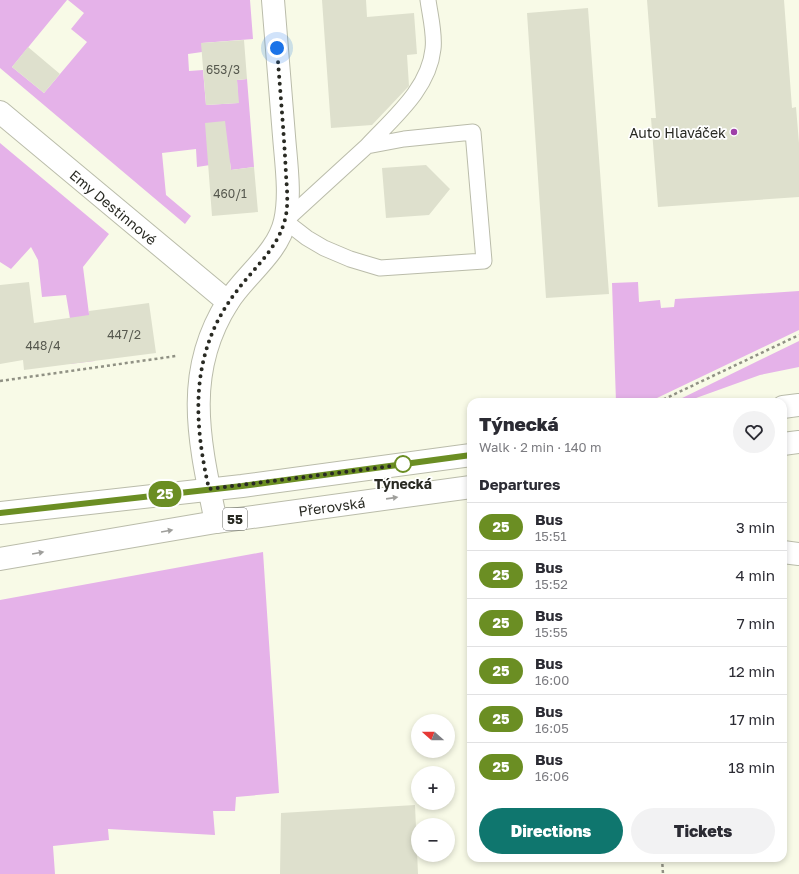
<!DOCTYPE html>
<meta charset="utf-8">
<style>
:root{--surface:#fff;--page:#f2f2f3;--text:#2b2b33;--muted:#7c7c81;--line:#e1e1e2;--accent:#0f766e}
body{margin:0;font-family:"Golos Text",sans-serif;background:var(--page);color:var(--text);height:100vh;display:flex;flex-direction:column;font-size:15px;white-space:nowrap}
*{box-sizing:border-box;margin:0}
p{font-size:13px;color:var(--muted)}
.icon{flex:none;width:22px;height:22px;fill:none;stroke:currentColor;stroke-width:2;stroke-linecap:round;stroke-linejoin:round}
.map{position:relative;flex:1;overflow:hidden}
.panel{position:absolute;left:467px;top:398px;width:320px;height:464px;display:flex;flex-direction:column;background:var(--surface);border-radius:12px;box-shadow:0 2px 6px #0003}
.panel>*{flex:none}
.badge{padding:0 8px;border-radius:13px;font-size:14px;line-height:26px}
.needle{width:26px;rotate:291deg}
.tools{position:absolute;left:411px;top:714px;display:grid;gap:8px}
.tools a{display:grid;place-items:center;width:44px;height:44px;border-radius:50%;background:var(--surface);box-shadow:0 2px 6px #0003;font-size:20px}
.you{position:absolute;width:20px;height:20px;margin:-10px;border:3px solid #fff;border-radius:50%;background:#1a73e8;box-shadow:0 0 0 6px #1a73e833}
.map>.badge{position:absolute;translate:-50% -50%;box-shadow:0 0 0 2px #fff}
h2{padding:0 12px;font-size:15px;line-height:36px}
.round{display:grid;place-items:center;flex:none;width:42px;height:42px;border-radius:21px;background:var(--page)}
.head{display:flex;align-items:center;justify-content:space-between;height:68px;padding:0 12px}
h1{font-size:19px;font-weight:800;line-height:30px}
.primary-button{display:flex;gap:8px;margin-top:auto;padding:8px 12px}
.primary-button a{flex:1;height:46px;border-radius:24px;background:var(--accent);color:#fff;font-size:16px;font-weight:800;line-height:46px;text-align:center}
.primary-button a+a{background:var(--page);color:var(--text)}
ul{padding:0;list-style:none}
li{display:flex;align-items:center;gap:12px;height:48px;padding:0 12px;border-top:1px solid var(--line)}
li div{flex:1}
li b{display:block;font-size:15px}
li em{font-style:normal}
li .badge{min-width:44px;font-weight:700;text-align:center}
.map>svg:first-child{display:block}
.green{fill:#e5b2e9}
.building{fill:#dee0cd}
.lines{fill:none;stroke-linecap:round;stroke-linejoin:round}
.service-casing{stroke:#babcaa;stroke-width:17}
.minor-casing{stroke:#babcaa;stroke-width:24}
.primary-casing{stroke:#babcaa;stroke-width:24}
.path{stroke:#909184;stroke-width:2.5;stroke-dasharray:3 3;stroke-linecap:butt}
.service{stroke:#fff;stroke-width:15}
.minor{stroke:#fff;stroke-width:22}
.primary{stroke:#fff;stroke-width:22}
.oneway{fill:#9f9f9c}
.line-casing{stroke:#fff;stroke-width:9}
.line{stroke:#6b8e23;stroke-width:6}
.walk{stroke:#292a23;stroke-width:4;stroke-dasharray:0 7.2}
.poi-dot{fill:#9e3fa8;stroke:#fff;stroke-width:1.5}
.stop-dot{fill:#fff;stroke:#6b8e23;stroke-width:2}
.labels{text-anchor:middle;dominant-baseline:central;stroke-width:3.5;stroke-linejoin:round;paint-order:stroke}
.number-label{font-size:12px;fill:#56584e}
.shield{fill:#fff;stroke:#696a65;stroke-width:1}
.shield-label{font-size:13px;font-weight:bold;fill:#292a23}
.poi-label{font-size:14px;fill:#292a23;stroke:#fff;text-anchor:end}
.street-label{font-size:14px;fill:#292a23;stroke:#fff}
.stop-label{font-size:14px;font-weight:bold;fill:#292a23;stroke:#fff}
</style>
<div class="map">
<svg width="799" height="874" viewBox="0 0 799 874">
<rect width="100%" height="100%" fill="#f8fae7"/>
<path class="green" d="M 0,0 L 67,0 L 12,67 L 44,93 L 87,42 L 71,29 L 84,13 L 68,0 L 250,0 L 253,39 L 202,43 L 202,52 L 188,54 L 189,71 L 203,70 L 206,105 L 238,103 L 237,80 L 247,79 L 254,167 L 231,170 L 230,162 L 197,167 L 196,149 L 162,153 L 166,195 L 191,216 L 185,224 L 0,68 Z
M 0,143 L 109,234 L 83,267 L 95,361 L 69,364 L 67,349 L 75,348 L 66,295 L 42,297 L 38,260 L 31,247 L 11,269 L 0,262 Z
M 638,282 L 639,302 L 660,300 L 661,308 L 674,307 L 675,299 L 799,291 L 799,330 L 657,398 L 644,402 L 616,402 L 612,283 Z
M 799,341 L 799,367 L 760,375 L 685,402 L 674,402 Z
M 263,552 L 279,793 L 236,797 L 235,811 L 213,811 L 215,835 L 108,829 L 109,840 L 53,846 L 55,874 L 0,874 L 0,600 Z"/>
<path class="building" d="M 322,0 L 366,0 L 367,17 L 414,13 L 417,54 L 407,55 L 409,86 L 372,125 L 331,128 Z
M 647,0 L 784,0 L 792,108 L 796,107 L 799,143 L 799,197 L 658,207 L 651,118 L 656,118 Z
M 588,8 L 609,294 L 546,298 L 527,13 Z
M 244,40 L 247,79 L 237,80 L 239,103 L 206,105 L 201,43 Z
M 28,47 L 60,74 L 44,93 L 12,67 Z
M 225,121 L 231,170 L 254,167 L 258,212 L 212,216 L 205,123 Z
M 426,165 L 450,189 L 429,215 L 386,218 L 382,168 Z
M 29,282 L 34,323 L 89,315 L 89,311 L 149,303 L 156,353 L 24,370 L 23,360 L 0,364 L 0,285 Z
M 415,805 L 418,874 L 280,874 L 281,813 Z"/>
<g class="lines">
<defs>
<path id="service" d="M 473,132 L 484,261 L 380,268 L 350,259 L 324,248 L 307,238 L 285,221 L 367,146 L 404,139 Z
M 367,146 C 393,118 429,89 433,49 C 435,34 430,15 428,0"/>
<g id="minor">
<path id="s1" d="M 0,112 L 228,302"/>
<path d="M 216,522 C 200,444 182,374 228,302 C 245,275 278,253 285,221 C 291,196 286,162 284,136 C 280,91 277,45 273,0"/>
<path d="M 783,552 L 799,554"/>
</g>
<g id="primary">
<path d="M 783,407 L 799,405"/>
<path d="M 783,444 L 799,442"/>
<path d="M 0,513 L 242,486 L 471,455"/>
<path id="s2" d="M 0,559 L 216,522 L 471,487"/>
</g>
</defs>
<use href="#service" class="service-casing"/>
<use href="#minor" class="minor-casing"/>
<use href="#primary" class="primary-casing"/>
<path class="path" d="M 0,381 L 176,356
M 658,402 L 799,335
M 662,858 L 663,874"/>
<use href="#service" class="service"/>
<use href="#minor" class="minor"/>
<use href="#primary" class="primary"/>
</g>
<defs><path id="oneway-solid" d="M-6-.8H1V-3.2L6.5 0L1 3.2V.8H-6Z"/></defs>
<g class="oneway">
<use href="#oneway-solid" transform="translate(392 498) rotate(-8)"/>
<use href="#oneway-solid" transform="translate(167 531) rotate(-10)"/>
<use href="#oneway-solid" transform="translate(38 553) rotate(-10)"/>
</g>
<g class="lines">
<defs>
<path id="line" d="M 0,513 L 242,486 L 471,455"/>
</defs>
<use href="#line" class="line-casing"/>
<use href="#line" class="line"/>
<path class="walk" d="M 277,48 C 280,90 284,132 286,175 C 287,190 289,208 284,223 C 276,250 252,270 236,292 C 190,352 193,419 209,489 L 408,464 L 403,464"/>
</g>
<circle class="poi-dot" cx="734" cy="132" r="4"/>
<circle class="stop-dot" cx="403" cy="464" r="8"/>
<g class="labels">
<g class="number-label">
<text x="223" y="69">653/3</text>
<text x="230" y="193">460/1</text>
<text x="124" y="334">447/2</text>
<text x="43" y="345">448/4</text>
</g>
<rect class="shield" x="223" y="508" width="24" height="22" rx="3"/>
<g class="shield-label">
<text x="235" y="519">55</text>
</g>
<g class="poi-label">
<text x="726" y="132">Auto Hlaváček</text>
</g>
<g class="street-label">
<text stroke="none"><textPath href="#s1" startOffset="148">Emy Destinnové</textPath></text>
<text stroke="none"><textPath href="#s2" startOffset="336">Přerovská</textPath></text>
</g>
<g class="stop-label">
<text x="403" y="483">Týnecká</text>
</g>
</g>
</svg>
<div class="tools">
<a><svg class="needle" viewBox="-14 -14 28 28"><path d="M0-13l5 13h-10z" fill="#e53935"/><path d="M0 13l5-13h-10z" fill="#7c7c81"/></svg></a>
<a>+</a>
<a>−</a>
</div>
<div class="you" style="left:277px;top:48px"></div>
<b class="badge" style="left:165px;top:494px;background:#6b8e23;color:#fff">25</b>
<section class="panel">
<div class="head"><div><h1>Týnecká</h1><p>Walk · 2 min · 140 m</p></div><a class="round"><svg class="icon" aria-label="heart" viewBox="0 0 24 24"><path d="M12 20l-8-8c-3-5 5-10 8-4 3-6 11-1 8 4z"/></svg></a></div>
<h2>Departures</h2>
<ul>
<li><span class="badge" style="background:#6b8e23;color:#fff">25</span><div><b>Bus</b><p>15:51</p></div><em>3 min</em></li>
<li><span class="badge" style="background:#6b8e23;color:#fff">25</span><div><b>Bus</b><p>15:52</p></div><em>4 min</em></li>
<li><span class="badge" style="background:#6b8e23;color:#fff">25</span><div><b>Bus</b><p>15:55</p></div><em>7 min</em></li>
<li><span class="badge" style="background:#6b8e23;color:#fff">25</span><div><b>Bus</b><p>16:00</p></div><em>12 min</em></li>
<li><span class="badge" style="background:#6b8e23;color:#fff">25</span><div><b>Bus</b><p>16:05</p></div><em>17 min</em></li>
<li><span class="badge" style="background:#6b8e23;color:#fff">25</span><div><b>Bus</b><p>16:06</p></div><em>18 min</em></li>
</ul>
<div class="primary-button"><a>Directions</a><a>Tickets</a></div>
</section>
</div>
